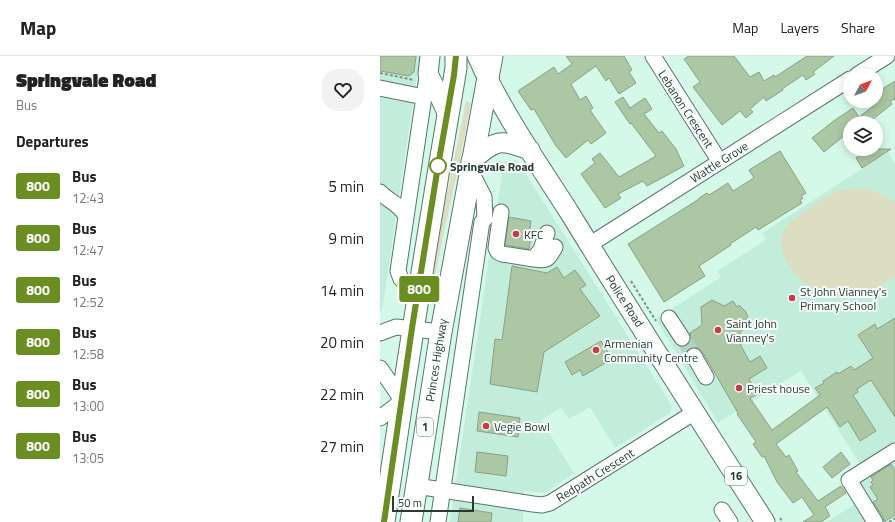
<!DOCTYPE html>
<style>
:root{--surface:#fff;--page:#f2f2f2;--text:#222;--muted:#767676;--line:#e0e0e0}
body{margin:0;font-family:"Titillium Web",sans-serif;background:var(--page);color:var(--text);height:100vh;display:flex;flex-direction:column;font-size:15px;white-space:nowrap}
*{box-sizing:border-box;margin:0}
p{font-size:13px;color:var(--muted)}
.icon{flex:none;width:22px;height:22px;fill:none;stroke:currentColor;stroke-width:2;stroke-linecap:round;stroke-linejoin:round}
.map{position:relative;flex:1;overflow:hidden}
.details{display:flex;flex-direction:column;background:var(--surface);width:380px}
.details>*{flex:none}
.badge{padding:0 8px;border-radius:3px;font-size:14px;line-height:26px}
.needle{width:26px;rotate:49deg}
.controls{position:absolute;left:463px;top:12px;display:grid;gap:8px}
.controls a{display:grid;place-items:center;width:40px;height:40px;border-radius:50%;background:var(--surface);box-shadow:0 2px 10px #0003;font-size:20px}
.scale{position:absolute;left:12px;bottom:10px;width:82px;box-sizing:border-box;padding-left:4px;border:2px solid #2b3933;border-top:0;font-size:11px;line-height:14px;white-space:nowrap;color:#2b3933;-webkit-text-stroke:3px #f7fefb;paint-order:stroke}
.map>.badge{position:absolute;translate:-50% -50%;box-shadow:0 0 0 2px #fff}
h2{padding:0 16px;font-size:15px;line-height:36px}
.round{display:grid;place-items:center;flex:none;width:42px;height:42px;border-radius:16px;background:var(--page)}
.headline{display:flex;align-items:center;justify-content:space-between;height:68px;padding:0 16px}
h1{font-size:19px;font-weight:800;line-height:30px}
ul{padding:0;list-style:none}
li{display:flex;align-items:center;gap:12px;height:52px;padding:0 16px}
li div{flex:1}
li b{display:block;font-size:15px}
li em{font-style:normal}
li .badge{min-width:44px;font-weight:700;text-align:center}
header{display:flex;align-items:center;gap:24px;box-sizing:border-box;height:56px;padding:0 20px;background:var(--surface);border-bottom:1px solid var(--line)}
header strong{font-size:19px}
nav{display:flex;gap:22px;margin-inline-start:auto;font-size:14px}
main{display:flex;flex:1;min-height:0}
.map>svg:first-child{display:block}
.built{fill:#c2edda}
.green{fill:#ddddc1}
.building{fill:#acc7a3;stroke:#8c9f85}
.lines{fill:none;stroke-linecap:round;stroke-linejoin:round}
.minor-tunnel{stroke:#b3d3c5;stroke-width:15;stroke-dasharray:15 8;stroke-linecap:butt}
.minor-casing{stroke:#577769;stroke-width:17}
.major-casing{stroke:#577769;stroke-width:21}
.highway-casing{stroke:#577769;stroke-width:23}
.path{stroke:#7a9288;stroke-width:2;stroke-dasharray:3 2;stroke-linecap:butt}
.minor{stroke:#fff;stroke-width:15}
.major{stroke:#fff;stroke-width:19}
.highway{stroke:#fff;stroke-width:21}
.line-casing{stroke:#fff;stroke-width:9}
.line{stroke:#6b8e23;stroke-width:6}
.stop-dot{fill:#fff;stroke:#6b8e23;stroke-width:2}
.poi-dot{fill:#ca3a46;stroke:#f7fefb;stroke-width:1.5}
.labels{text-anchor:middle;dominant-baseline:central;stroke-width:4;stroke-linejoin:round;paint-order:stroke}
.shield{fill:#f7fefb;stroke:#68746f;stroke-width:1}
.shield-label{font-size:11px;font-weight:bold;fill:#2b3933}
.street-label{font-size:12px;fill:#2b3933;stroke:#f7fefb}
.stop-label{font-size:12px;font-weight:bold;fill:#2b3933;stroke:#f7fefb;text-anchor:start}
.poi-label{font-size:12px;fill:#2b3933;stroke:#f7fefb;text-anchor:start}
</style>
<header>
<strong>Map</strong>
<nav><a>Map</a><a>Layers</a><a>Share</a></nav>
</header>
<main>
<section class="details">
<div class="headline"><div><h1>Springvale Road</h1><p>Bus</p></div><a class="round"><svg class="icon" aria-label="heart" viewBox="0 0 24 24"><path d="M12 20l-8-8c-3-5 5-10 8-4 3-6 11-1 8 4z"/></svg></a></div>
<h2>Departures</h2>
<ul>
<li><span class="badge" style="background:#6b8e23;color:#fff">800</span><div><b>Bus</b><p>12:43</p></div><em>5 min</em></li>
<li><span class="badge" style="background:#6b8e23;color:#fff">800</span><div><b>Bus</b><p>12:47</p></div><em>9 min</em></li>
<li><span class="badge" style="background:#6b8e23;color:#fff">800</span><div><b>Bus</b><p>12:52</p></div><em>14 min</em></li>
<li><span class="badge" style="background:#6b8e23;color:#fff">800</span><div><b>Bus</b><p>12:58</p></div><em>20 min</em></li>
<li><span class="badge" style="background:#6b8e23;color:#fff">800</span><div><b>Bus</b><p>13:00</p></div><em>22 min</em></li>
<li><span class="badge" style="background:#6b8e23;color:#fff">800</span><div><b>Bus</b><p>13:05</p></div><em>27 min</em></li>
</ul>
</section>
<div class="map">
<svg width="515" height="466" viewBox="0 0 515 466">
<rect width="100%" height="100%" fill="#d5f9e9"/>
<path class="built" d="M 0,0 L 40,0 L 2,255 L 0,256 Z
M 508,96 L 515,108 L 515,386 L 480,408 L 421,315 L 338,367 L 276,263 L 341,221 L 337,215 L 386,184 L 382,177 Z
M 137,104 L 292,350 L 290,357 L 235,392 L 210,351 L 189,363 L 181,352 L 161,364 L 194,417 L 165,437 L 144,435 L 143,466 L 70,466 L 109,202 L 124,106 Z
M 515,387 L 515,459 L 504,466 L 446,466 L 477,447 L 462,422 Z"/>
<path class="green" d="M 86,45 L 91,47 L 79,109 L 65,171 L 50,246 L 45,246 Z
M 474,132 L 487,133 L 515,145 L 515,221 C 500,231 483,240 464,240 C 456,240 436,235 429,230 C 417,223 399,199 401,185 C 401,181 404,176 405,173 C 409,166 423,156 430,151 C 445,141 456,134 474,132 Z"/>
<path class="building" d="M 0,0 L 36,0 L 34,16 L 29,20 L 0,15 Z
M 186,0 L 244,0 L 252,14 L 249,16 L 256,27 L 239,38 L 229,22 L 226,25 L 216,10 L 191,28 L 200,44 L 206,40 L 213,52 L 210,54 L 226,77 L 211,88 L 208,84 L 186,102 L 176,90 L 154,53 L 151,54 L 138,35 L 174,11 L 178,18 L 192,8 Z
M 309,0 L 354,0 L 370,21 L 379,16 L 384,25 L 394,19 L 395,21 L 427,0 L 454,0 L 433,16 L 435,18 L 426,24 L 423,19 L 402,33 L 403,34 L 386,45 L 384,41 L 370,53 L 373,56 L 366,62 L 360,55 L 342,69 L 313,31 L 320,26 L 304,3 Z
M 515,25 L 515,43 L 510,45 L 512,48 L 488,67 L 470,67 L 470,75 L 444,96 L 432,82 L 455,64 L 473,52 L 479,61 L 496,48 L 496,37 Z
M 243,41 L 250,52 L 265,42 L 272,53 L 264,58 L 279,77 L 282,75 L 296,93 L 304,110 L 267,130 L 263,125 L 238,138 L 241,142 L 225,152 L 201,118 L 215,107 L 212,103 L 220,97 L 239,121 L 276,100 L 251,67 L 250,68 L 235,46 Z
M 480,93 L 511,93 L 482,112 L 476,102 L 483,98 Z
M 400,95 L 426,137 L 421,140 L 423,142 L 420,144 L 422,147 L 378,174 L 376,171 L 350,188 L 351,189 L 319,210 L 325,220 L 284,246 L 248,188 L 319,143 L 319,142 L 327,137 L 329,139 L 348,127 L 353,135 L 374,122 L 369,114 Z
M 129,161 L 151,165 L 149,180 L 151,181 L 149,193 L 125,189 Z
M 132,210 L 167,217 L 177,211 L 184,222 L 195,214 L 206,229 L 200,233 L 220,260 L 164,296 L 157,336 L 110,328 L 115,283 L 122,284 Z
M 332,244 L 344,250 L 353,245 L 357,251 L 359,249 L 366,256 L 368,262 L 365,264 L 369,270 L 360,276 L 361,290 L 370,306 L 380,300 L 387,312 L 369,323 L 378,338 L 370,342 L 392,374 L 440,339 L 435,332 L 444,327 L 443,325 L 457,316 L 458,318 L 471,310 L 474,314 L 493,302 L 478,279 L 495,268 L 497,273 L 515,262 L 515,361 L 491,324 L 477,333 L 478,336 L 473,339 L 496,375 L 480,385 L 468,365 L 460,371 L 447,351 L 396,388 L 406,401 L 409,399 L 418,415 L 416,416 L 438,445 L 461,430 L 466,437 L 445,451 L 450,460 L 441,466 L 423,466 L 434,459 L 422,441 L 413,447 L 397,426 L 384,400 L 382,401 L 373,388 L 376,386 L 357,358 L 358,357 L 322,295 L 318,292 L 314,291 L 310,292 L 306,295 L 304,291 L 307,289 L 310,286 L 311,281 L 310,277 L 322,269 L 321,251 Z
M 221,285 L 232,303 L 203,320 L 200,314 L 192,319 L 185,306 Z
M 99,356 L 140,362 L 138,381 L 97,375 Z
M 97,396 L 128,400 L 126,420 L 95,416 Z
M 461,396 L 470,408 L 452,422 L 443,411 Z
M 511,408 L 515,414 L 515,459 L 504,466 L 503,461 L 493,446 L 498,443 L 490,431 L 493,429 L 491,426 L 493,424 L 491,421 Z
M 80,452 L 112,457 L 111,466 L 78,466 Z"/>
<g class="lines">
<path class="minor-tunnel" d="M 302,282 L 314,300"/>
<defs>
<path id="minor" d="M 273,0 L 340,106
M 477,19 L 507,0
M 0,32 L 44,41
M 0,136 C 8,145 20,148 26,160
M 121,156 L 116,192 L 118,196 L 122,198 L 154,203 L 161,193 L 167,177
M 209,189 L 470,23
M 154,203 C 168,206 169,202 175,191
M 38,238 L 21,223 L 18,215 L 48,14
M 289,262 L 302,282
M 0,277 L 16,271 L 61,276
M 314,300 L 326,321
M 0,312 L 22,344
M 0,362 L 21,346
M 36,430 L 153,448 L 162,449 L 170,447 L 315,356
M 342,454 L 350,466
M 58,466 L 101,172 L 102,166 L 105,163 L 104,141 L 90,114
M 495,466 L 469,424 L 515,395"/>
<path id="major" d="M 50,0 L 48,18 L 59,39 L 68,59
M 97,0 C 122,56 158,107 191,159 C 254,262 320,364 385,466
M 91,105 C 118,83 118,83 150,94"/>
<path id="highway" d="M 4,466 C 26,314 50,163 76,12 L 76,0
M 31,466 L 61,276 L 112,0"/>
</defs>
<use href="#minor" class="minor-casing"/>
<use href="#major" class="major-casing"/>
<use href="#highway" class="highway-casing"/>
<path class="path" d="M 0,17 L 34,24
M 251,225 L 276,265
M 400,462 L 403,466
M 509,466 L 515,462"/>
<use href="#minor" class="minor"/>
<use href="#major" class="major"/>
<use href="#highway" class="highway"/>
</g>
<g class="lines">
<defs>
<path id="line" d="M 4,466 L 32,272 L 58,110 L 74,19 L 76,0"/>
</defs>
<use href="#line" class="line-casing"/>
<use href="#line" class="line"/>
</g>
<circle class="stop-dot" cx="58" cy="110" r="8"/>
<g class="poi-dot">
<circle cx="136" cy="178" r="4"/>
<circle cx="412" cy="242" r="4"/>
<circle cx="338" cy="274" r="4"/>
<circle cx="216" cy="294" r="4"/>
<circle cx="359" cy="332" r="4"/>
<circle cx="106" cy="370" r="4"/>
</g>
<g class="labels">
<g class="shield">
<rect x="37" y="362" width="16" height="18" rx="3"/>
<rect x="345" y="411" width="22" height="18" rx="3"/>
</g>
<g class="shield-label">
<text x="45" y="371">1</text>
<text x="356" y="420">16</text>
</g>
<g class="street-label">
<text transform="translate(306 53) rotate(57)">Lebanon Crescent</text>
<text transform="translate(339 106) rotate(-32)">Wattle Grove</text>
<text transform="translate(245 245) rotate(57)">Police Road</text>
<text transform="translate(56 304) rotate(-81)">Princes Highway</text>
<text transform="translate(215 419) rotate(-32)">Redpath Crescent</text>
</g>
<g class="stop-label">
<text x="70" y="110">Springvale Road</text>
</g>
<g class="poi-label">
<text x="144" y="178">KFC</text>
<text x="420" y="235">St John Vianney's<tspan x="420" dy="14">Primary School</tspan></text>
<text x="346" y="267">Saint John<tspan x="346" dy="14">Vianney's</tspan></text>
<text x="224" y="287">Armenian<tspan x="224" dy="14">Community Centre</tspan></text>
<text x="367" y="332">Priest house</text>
<text x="114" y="370">Vegie Bowl</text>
</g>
</g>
</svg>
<div class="controls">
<a><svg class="needle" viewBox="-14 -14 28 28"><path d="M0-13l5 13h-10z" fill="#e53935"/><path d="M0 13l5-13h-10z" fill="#767676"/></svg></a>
<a><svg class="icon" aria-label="layers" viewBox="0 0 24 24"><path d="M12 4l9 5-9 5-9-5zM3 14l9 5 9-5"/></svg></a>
</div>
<div class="scale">50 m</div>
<b class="badge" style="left:39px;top:233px;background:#6b8e23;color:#fff">800</b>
</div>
</main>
